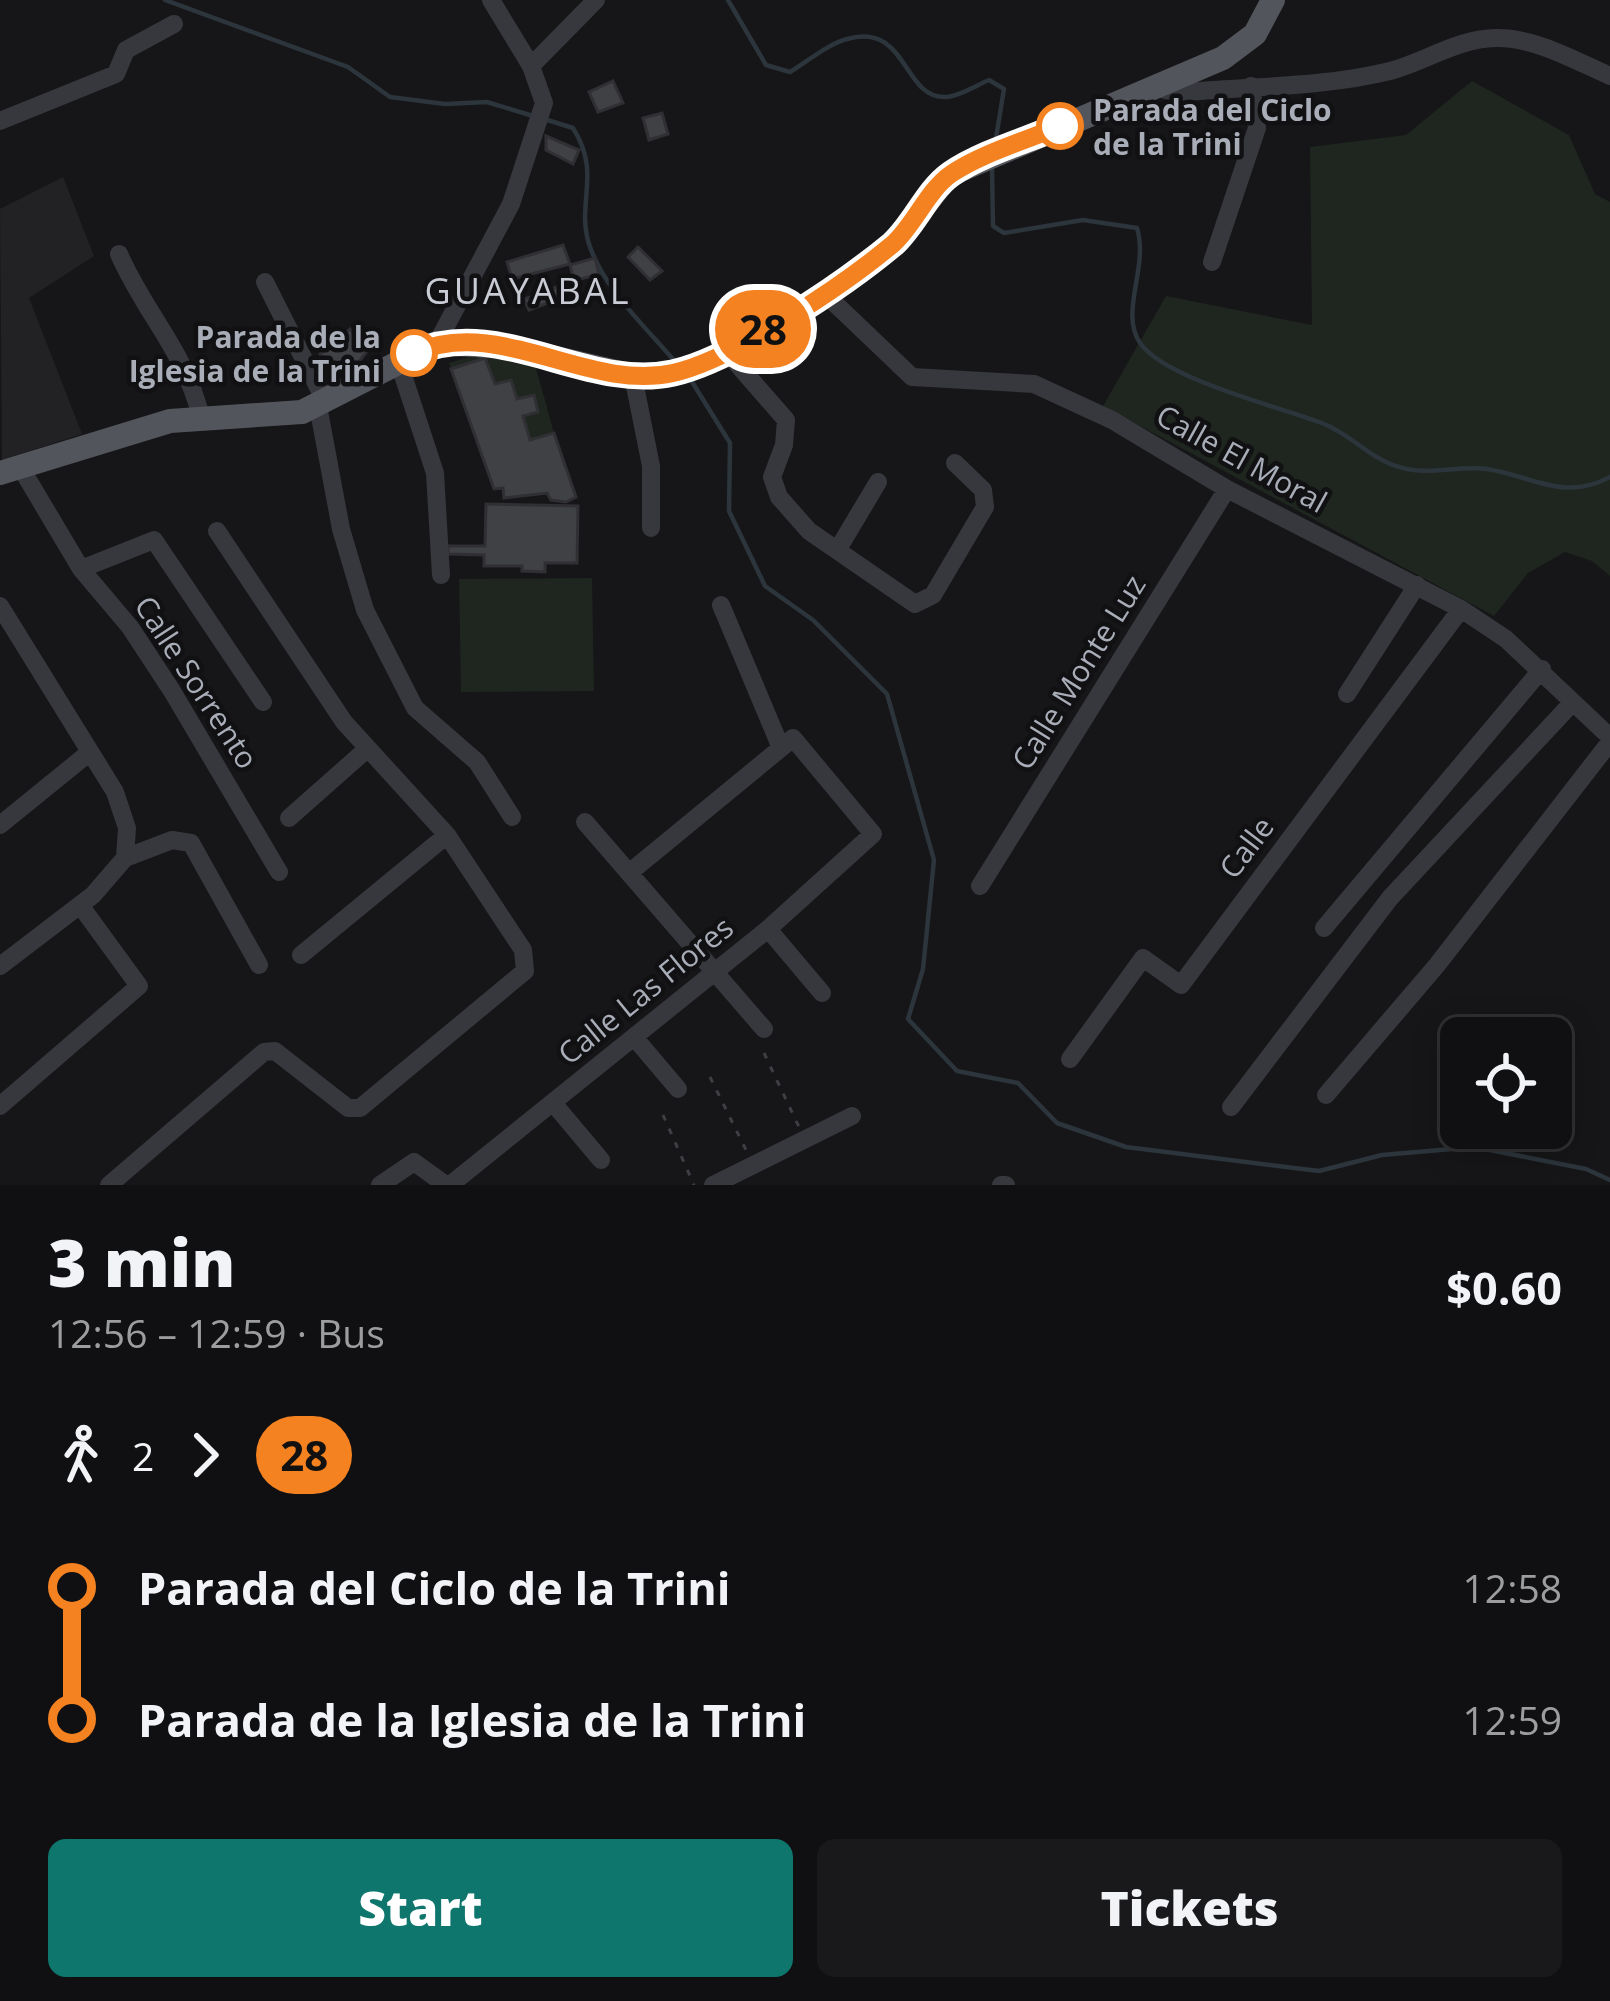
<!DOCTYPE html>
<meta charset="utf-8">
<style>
:root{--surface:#101012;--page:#19191b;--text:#f1f3f6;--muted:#9c9d9f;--line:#303032;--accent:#0f766e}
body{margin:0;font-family:"Open Sans",sans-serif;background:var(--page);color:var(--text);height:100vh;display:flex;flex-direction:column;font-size:45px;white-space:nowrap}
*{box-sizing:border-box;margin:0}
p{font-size:39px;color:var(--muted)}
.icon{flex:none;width:66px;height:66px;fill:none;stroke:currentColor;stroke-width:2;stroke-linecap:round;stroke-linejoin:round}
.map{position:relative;height:1185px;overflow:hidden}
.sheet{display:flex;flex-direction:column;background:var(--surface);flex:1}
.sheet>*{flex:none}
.badge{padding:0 24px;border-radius:39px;font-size:42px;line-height:78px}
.tools{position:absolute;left:1440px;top:1017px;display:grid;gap:24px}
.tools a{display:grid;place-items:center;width:132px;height:132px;border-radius:18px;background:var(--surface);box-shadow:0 6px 30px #0003,0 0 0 3px var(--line);font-size:60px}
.map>.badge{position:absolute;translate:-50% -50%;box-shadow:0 0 0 6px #fff}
.legs{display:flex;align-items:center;gap:18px;height:132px;padding:0 48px;font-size:39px}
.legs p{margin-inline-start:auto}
.summary{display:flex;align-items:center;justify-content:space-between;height:204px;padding:0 48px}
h1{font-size:66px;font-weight:800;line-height:90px}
.primary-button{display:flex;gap:24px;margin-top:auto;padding:24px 48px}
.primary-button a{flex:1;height:138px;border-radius:18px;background:var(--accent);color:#fff;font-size:48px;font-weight:800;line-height:138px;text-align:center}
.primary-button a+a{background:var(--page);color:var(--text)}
ul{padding:0 48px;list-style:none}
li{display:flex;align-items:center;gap:42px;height:132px;font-size:45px}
li i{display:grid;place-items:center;width:18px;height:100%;margin:0 15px;background:currentColor}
li i::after{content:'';width:30px;height:30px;margin:-15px;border:9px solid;border-radius:50%;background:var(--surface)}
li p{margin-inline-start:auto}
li:first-child i{background:linear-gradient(#0000 50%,currentColor 0)}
li:last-child i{background:linear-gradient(currentColor 50%,#0000 0)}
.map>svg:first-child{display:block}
.built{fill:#222225}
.green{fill:#1e261f}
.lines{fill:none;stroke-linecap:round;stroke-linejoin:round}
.stream{stroke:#2c353c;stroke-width:4.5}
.building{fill:#404145;stroke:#303034;stroke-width:3}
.path{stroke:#3d3f44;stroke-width:3;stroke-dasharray:6 9;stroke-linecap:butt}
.minor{stroke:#37383d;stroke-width:18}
.major{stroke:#53555c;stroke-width:24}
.line-1-casing{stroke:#fff;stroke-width:27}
.line-1{stroke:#f58220;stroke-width:18}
.stop-1-dot{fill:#fff;stroke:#f58220;stroke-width:6}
.labels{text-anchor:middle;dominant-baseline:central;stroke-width:9;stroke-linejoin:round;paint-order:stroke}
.stop-label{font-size:30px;font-weight:bold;fill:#a8adb8;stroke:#111113;text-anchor:start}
.street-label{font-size:30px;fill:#a8adb8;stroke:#111113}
.quarter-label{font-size:36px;letter-spacing:3px;fill:#c9ccd4;stroke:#111113}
</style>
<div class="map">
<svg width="1610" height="1185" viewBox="0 0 1610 1185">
<rect width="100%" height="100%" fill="#161618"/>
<path class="built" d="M 63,177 L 94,256 L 29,298 L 82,434 L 2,460 L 0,209 Z"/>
<path class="green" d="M 1472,81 L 1569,135 L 1595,194 L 1610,202 L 1610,576 L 1592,561 L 1565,552 L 1528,573 L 1494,616 L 1103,406 L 1166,296 L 1312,325 L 1310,147 L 1406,135 Z
M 492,350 L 536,368 L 554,433 L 530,440 L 523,416 L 538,411 L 534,395 L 517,399 L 511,380 L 495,384 L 485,358 L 451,369 L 449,363 Z
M 592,578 L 594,691 L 461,692 L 459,579 Z"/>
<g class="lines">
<path class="stream" d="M 165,0 L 348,67 L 390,97 L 445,104 L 487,102 L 533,116
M 728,0 L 766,65 L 790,72 C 807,62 828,44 847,39 C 908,22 902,98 945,97 C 958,97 977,85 989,80 L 1004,89 L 995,144
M 544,119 L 573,128 C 602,174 576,202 589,244 C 604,290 647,328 677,364
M 992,167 L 993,226 L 1004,233 L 1083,220 L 1137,228 C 1149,268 1119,312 1140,343 C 1166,380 1281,407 1324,424 C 1350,434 1370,458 1396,466 C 1427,477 1456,465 1487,469 C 1533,476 1563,502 1610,477
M 689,377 L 730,443 L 729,511 L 765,586 L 813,620 L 887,694 L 934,860 L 923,969 L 908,1019 L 957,1071 L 1018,1083 L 1057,1123 L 1126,1147 L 1319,1171 L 1382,1155 L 1475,1147 L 1586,1169 L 1610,1180"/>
</g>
<path class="building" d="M 613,81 L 623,103 L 598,112 L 589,92 Z
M 662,113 L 668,134 L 649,140 L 643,118 Z
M 546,136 L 579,150 L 573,164 L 546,150 Z
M 563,245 L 570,264 L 512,279 L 507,262 Z
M 638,247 L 662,271 L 650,280 L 628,257 Z
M 595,258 L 599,274 L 574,281 L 570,265 Z
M 562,285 L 566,296 L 529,310 L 524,299 Z
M 350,329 L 368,350 L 351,372 L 347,366 L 337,375 L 320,354 Z
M 485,358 L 495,384 L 511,380 L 517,399 L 534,395 L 538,412 L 523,416 L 530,440 L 554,433 L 576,497 L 566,502 L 551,500 L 547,493 L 504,498 L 503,488 L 494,489 L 451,369 Z
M 486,504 L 578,506 L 577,563 L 545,563 L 545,572 L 522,571 L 522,566 L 484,566 L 484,555 L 448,554 L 448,546 L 485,546 Z"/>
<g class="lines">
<path class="path" d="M 764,1053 L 799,1127
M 710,1077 L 747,1152
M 663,1115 L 694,1185"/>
<path class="minor" d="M 491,0 L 531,66
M 1155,87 L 1177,93 C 1247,86 1321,88 1390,71 C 1427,61 1456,39 1496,38 C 1534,37 1576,61 1610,76
M 0,121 L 116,74 L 126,50 L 174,24
M 119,254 C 147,317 184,349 201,417
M 1212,262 L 1257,128 L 1251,86
M 265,282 L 326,403
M 825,294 L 912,377 L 1034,384 L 1112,420 L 1227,489 L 1461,609 L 1506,639 L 1610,737
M 437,343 L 511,204 L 544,103 L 531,66 L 596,0
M 726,351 L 786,420 L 784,445 L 772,477 L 779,497 L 809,531 L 915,604 L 933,595 L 985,507 L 983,490 L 955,463
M 398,360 L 435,473 L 441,575
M 633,376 L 651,466 L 651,528
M 318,406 L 341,529 L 365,610 L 415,708 L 477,762 L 512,817
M 21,468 L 81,569 L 130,627 L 172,691 L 279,872
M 838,549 L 878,482
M 81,569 L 154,540 L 263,702
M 0,606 L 115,792 L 127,828 L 125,858 L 172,840 L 191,843 L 259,965
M 1347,694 L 1417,585
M 289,818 L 367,749
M 585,822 L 764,1029
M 0,825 L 90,752
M 629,873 L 781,748
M 980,886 L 1227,489
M 1324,928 L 1542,669
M 768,929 L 822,993
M 301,955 L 447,835
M 0,966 L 93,895 L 125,858
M 634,1037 L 678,1089
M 1070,1059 L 1143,958 L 1181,985 L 1461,609
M 1326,1095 L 1437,965 L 1610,742
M 554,1104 L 601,1160
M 0,1106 L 139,986 L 80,905
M 1231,1107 L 1390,898 L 1573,702
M 109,1185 L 264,1052 L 275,1051 L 348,1108 L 360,1108 L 525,971 L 523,950 L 447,835 L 344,722 L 217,531
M 380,1185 L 414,1162 L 446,1185
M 450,1185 L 768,929 L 873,834 L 793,738 L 781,748 L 721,605
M 713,1185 L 852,1116
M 1001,1185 L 1006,1185"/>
<path class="major" d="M 0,473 L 170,421 L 302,412 L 437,343 L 509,347 L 633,376 L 672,373 L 706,362 L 825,294 L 896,241 L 949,175 L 1223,58 L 1255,34 L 1273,0"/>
</g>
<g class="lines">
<defs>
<path id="line-1" d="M 414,353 C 499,315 587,392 673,373 C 733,360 845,284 893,244 C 915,224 927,191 951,174 C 982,153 1025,141 1060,126"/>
</defs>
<use href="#line-1" class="line-1-casing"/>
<use href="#line-1" class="line-1"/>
</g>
<g class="stop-1-dot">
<circle cx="1060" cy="126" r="21"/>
<circle cx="414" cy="353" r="21"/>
</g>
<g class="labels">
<g class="stop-label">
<text x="1093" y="109">Parada del Ciclo<tspan x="1093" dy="34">de la Trini</tspan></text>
<text x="381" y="336" text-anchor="end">Parada de la<tspan x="381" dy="34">Iglesia de la Trini</tspan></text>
</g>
<g class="street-label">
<text transform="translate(1242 458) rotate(29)">Calle El Moral</text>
<text transform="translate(1078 672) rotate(-58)">Calle Monte Luz</text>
<text transform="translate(197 682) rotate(57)">Calle Sorrento</text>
<text transform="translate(1246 847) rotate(-53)">Calle</text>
<text transform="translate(645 990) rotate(-39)">Calle Las Flores</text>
</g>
<g class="quarter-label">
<text x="528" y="290">GUAYABAL</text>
</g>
</g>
</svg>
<div class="tools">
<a><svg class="icon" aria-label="locate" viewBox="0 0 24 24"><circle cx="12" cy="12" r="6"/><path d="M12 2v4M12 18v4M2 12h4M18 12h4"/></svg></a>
</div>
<b class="badge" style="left:763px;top:329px;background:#f58220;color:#111">28</b>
</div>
<section class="sheet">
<div class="summary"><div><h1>3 min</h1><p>12:56 – 12:59 · Bus</p></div><b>$0.60</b></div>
<div class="legs"><svg class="icon" aria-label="walk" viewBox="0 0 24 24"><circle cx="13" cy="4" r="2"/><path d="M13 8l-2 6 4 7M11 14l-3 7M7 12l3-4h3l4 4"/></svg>2<svg class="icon" aria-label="forward" viewBox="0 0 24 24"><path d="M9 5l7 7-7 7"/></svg><b class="badge" style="background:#f58220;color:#111">28</b></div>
<ul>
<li><i style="color:#f58220"></i><b>Parada del Ciclo de la Trini</b><p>12:58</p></li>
<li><i style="color:#f58220"></i><b>Parada de la Iglesia de la Trini</b><p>12:59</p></li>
</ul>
<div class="primary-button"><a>Start</a><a>Tickets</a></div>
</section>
